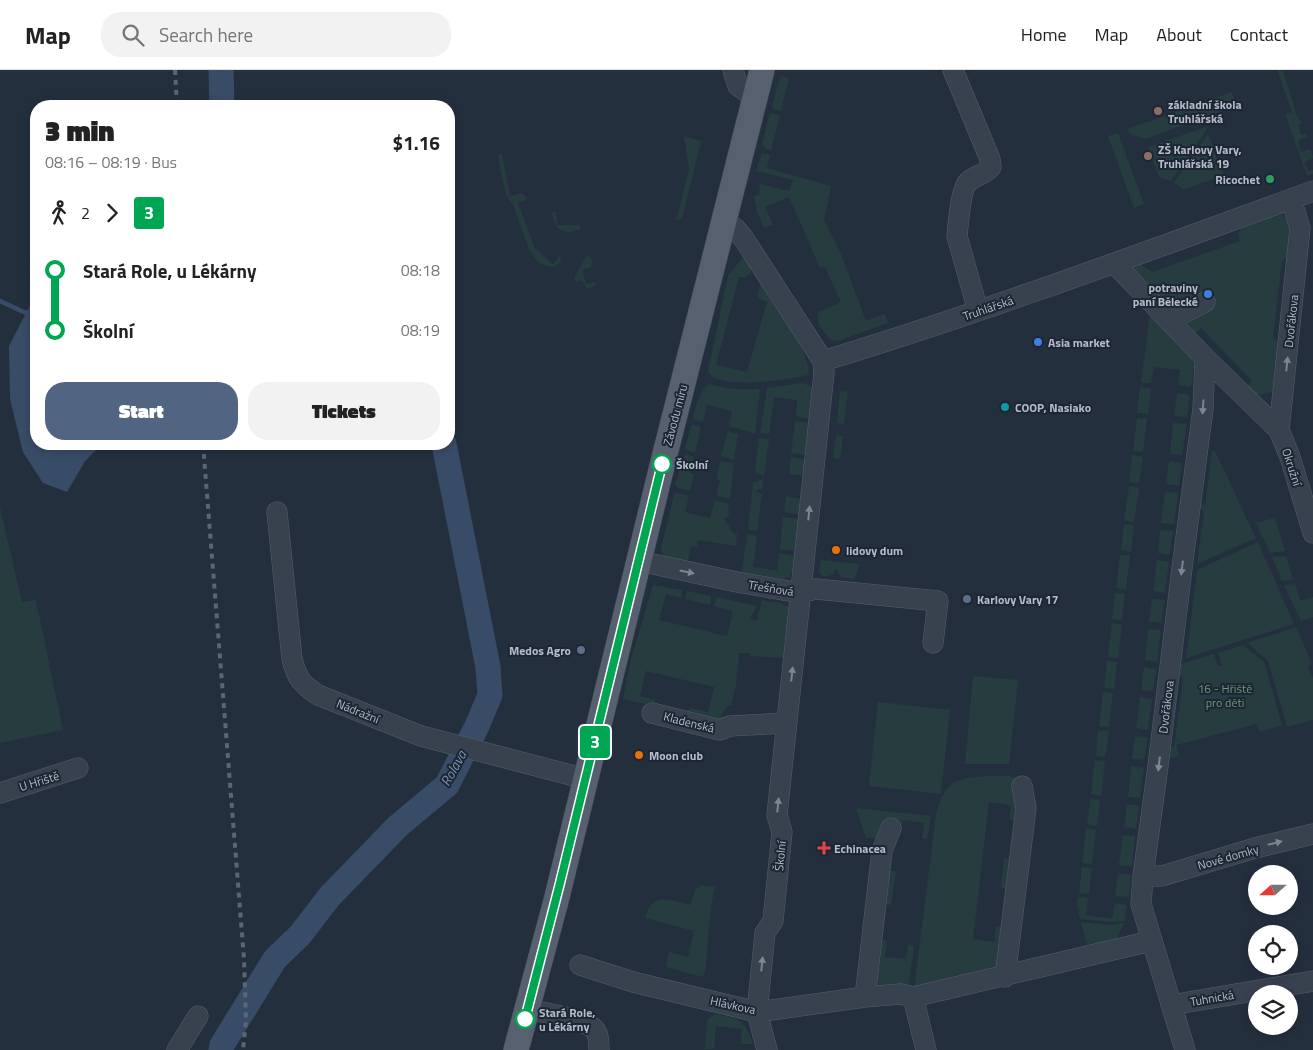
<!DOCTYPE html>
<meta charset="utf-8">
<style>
:root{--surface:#fff;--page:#f2f2f2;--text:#222;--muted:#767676;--line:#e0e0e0;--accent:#516482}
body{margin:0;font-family:"Titillium Web",sans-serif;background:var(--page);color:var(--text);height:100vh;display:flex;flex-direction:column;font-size:19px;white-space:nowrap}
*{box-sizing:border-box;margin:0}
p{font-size:16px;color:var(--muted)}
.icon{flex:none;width:28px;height:28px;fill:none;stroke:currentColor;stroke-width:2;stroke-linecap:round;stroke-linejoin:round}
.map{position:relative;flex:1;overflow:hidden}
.side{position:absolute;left:30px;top:30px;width:425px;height:350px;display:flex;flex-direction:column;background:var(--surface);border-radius:20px;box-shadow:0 2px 8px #0003}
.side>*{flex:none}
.badge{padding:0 10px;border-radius:4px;font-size:18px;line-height:32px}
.needle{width:32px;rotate:249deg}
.controls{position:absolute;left:1248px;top:795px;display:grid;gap:10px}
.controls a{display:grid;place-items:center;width:50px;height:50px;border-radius:50%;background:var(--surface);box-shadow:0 2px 8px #0003;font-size:25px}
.map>.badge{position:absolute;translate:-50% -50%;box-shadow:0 0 0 2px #fff}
.legs{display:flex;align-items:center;gap:8px;height:55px;padding:0 15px;font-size:16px}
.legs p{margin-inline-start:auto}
.summary{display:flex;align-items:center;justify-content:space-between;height:85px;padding:0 15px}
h1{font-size:28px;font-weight:800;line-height:38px}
.primary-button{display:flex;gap:10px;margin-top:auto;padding:10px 15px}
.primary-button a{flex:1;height:58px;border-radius:20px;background:var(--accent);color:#fff;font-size:20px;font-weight:800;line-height:58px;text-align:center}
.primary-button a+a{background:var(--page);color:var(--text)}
ul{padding:0 15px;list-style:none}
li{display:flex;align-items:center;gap:18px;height:60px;font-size:19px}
li i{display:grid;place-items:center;width:8px;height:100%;margin:0 6px;background:currentColor}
li i::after{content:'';width:12px;height:12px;margin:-6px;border:4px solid;border-radius:50%;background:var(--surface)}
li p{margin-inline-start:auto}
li:first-child i{background:linear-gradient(#0000 50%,currentColor 0)}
li:last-child i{background:linear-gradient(currentColor 50%,#0000 0)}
header{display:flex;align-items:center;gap:30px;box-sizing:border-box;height:70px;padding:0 25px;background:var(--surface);border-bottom:1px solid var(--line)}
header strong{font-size:24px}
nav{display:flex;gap:28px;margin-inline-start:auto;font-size:18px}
.search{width:350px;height:45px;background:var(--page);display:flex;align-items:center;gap:12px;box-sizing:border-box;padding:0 18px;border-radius:20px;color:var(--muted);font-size:19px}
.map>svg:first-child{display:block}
.green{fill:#263c3f}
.water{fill:#394c67}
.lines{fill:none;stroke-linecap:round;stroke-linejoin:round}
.stream{stroke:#394c67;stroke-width:4.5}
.river{stroke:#394c67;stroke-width:25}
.minor-casing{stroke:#565f6c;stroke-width:21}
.major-casing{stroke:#414a57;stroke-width:26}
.minor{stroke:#38414e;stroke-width:20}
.major{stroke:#56606e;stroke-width:25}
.rail{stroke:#5a6575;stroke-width:4;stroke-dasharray:5 5;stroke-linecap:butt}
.oneway{fill:#7c8592}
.line-1-casing{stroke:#fff;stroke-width:11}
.line-1{stroke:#00a651;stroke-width:8}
.education-dot{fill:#8d6e63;stroke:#1d2633;stroke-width:2}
.leisure-dot{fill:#2e9e5b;stroke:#1d2633;stroke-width:2}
.shop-dot{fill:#3f7fe0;stroke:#1d2633;stroke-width:2}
.culture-dot{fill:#0f9aa8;stroke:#1d2633;stroke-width:2}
.stop-1-dot{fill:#fff;stroke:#00a651;stroke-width:2.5}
.food-dot{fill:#e8710a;stroke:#1d2633;stroke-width:2}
.service-dot{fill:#5c6f8a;stroke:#1d2633;stroke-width:2}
.health-dot{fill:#e0444e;stroke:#1d2633;stroke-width:2}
.labels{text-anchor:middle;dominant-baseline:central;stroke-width:4;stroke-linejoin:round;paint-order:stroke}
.poi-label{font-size:12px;font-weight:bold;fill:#b4bcc9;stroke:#1d2633;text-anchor:start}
.street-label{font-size:12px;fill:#b4bcc9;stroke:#1d2633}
.stop-label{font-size:12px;font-weight:bold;fill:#b4bcc9;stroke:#1d2633;text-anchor:start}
.park-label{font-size:12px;fill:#6b9a76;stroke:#1d2633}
.water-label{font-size:14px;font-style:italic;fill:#7c92b1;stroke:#1d2633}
</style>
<header>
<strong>Map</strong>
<div class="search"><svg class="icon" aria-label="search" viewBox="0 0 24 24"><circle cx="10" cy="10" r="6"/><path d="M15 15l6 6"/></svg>Search here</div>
<nav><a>Home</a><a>Map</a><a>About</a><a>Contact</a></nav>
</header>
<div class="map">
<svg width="1313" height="980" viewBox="0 0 1313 980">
<rect width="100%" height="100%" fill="#242f3e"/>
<path class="green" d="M 1277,0 L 1283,0 L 1297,46 L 1302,53 L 1298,55 L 1301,65 L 1306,64 L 1307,67 L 1298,70 L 1301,82 L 1311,79 L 1313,88 L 1305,92 L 1308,101 L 1313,100 L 1313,104 L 1307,106 L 1285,44 L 1292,42 Z
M 783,6 L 789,8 L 781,41 L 774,39 L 772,36 L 780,7 Z
M 1232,22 L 1234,29 L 1232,31 L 1233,37 L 1145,69 L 1130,64 L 1127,59 Z
M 773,43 L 780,46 L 771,80 L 766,79 L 762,74 L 769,46 L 770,44 Z
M 1209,56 L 1171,111 L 1159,107 L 1148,77 Z
M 1118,63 L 1144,134 L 1134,138 L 1108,66 Z
M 1208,64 L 1223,105 L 1184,120 L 1174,113 Z
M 684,66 L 701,71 L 682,149 L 676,150 L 689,99 Z
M 762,83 L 770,85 L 767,98 L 831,116 L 824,150 L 841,184 L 866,251 L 885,244 L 888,253 L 838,271 L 831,270 L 819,256 L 817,243 L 841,232 L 825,197 L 820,198 L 789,127 L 765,137 L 773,155 L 764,158 L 757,141 L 754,126 L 759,125 L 760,114 L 789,121 L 793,110 L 756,101 Z
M 502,84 L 510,126 L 522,123 L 528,129 L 518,133 L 535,178 L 553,194 L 560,186 L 561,191 L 555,197 L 547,196 L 541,194 L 536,190 L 529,179 L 513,135 L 506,125 L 499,93 L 499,85 Z
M 556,142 L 557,155 L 580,155 L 580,159 C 562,167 556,158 551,143 Z
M 1281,144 C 1292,152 1292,170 1295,182 L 1282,191 L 1273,268 L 1281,274 L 1274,320 C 1260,327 1257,326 1245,319 L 1252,311 L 1201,258 L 1192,266 L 1132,200 L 1132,197 L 1140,194 L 1152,202 L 1240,171 L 1238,164 L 1243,156 Z
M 587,185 L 590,186 L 592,191 L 591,197 L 582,200 L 586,214 L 595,212 L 596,214 L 595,216 L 587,219 L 582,210 L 577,212 L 574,208 Z
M 744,186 L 752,197 L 750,204 L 745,207 L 739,207 L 716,295 L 747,302 L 767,232 L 759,229 L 757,226 L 761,212 C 772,229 814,287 808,305 C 788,309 717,322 708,301 L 728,206 Z
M 1150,241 L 1192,286 L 1194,297 L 1191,317 L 1178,315 L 1180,300 L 1154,297 L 1151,313 L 1141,313 Z
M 803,313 L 810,316 L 813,320 L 811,349 L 796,346 L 797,330 L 774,327 L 769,364 L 760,363 L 767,318 Z
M 710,314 C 726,319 742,320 758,319 L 760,321 L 755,364 L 729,356 L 732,341 L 707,335 L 703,352 L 693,349 C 695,337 699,324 707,315 Z
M 1140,317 L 1151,319 L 1148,344 L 1137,343 Z
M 840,321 L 848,322 L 844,354 L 837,353 Z
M 1177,323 L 1190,325 L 1187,347 L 1174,346 Z
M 1137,348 L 1147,349 L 1143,382 L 1133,381 Z
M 795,351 L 811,353 L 807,385 L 791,383 Z
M 1173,353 L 1187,354 L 1182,385 L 1170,384 Z
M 693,354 L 701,357 L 695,383 L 686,380 L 685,378 L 691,356 Z
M 728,361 L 738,364 L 734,390 L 721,386 Z
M 836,365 L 843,366 L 840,389 L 833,388 Z
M 759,368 L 769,369 L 764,406 L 757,403 L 755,400 Z
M 1212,381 L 1215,381 L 1256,468 L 1197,494 L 1204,442 L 1193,434 L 1194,428 L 1205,435 Z
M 686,384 L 694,387 L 690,403 L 694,404 L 690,421 L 678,418 L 675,414 L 684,386 Z
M 1132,385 L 1143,387 L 1139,413 L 1129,412 Z
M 791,387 L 807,390 L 805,406 L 789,404 Z
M 720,391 L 734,393 L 730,429 L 716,425 L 720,411 L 716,409 Z
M 1169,391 L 1182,393 L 1179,416 L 1166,414 Z
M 761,410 L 763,410 L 762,419 L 757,420 L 757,423 L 762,423 L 757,461 L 748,460 L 753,413 Z
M 1129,416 L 1139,418 L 1134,452 L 1124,450 Z
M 1165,422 L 1178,423 L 1174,454 L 1161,453 Z
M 677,423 L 689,426 L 685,442 L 710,448 L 715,430 L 728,434 L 729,446 L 724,449 L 734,464 L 737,462 L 736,476 L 698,470 L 697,477 L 691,476 L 688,492 L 663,485 L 661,478 L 674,425 Z
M 786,426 L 802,429 L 801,445 L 784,442 Z
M 0,437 L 22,532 L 36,530 L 63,660 L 0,673 Z
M 783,447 L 800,449 L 796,481 L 780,479 Z
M 1275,448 L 1285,481 L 1270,483 L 1256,453 Z
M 1124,454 L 1134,455 L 1131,482 L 1121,480 Z
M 1160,460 L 1173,461 L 1170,485 L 1158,483 Z
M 747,464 L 757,466 L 753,497 L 777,500 L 779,483 L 796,486 L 794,498 L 790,507 L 783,509 L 742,502 Z
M 1258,472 L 1294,554 L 1186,588 L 1197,500 Z
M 1120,485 L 1130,485 L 1126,520 L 1116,518 Z
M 1286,486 L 1293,510 L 1282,511 L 1272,487 Z
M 821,490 L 859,494 L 856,506 L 852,509 L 841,507 L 838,503 L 839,501 L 834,499 L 834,503 L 829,506 L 823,506 L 819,502 Z
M 1157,490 L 1169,492 L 1165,523 L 1153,521 Z
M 1295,514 L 1300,531 L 1313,527 L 1313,547 L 1301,551 L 1284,515 Z
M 653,515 L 682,520 L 681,528 L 666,524 L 659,550 L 727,566 L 733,541 L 714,536 L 716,527 L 757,536 L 750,549 L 757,551 L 762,530 L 781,533 L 791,539 L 786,588 L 750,586 L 749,583 L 739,583 L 736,615 L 731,636 L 728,635 L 721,645 L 727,650 L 716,650 L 687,644 L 689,638 L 708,642 L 714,617 L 646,601 L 640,626 L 655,630 L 654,636 L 623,629 L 631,589 Z
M 687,521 L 711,526 L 710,535 L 685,529 Z
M 1115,523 L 1125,524 L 1122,550 L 1112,549 Z
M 1152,529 L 1165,530 L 1161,553 L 1149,551 Z
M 1112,553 L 1122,555 L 1118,588 L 1108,587 Z
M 1296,557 L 1312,594 L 1308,597 L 1313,608 L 1313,650 L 1287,657 L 1268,591 L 1247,573 Z
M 1148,559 L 1161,560 L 1157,592 L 1145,590 Z
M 1243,575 L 1264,592 L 1282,655 L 1260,662 L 1257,654 L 1176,675 L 1179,686 L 1168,689 L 1164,672 L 1174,678 L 1183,608 L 1174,601 L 1173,596 L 1214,584 L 1218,596 L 1222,596 L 1218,583 Z
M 1107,591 L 1117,592 L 1114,619 L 1104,618 Z
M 1144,597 L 1156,599 L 1153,621 L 1141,620 Z
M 973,606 L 1018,610 L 1009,694 L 965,694 Z
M 1103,622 L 1113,623 L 1109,657 L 1099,656 Z
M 1140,627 L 1152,629 L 1148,660 L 1136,658 Z
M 878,632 L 950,640 L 941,724 L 869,716 Z
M 1098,660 L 1109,661 L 1105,687 L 1096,686 Z
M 1135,666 L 1148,667 L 1144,690 L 1132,689 Z
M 1095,690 L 1105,691 L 1101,726 L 1091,724 Z
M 1131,696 L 1144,698 L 1140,728 L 1128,727 Z
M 986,706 L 1010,706 L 1015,708 L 1020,752 L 1009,750 L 1011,735 L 989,732 L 973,869 L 994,872 L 996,856 L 1007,858 L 996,901 L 914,919 L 936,745 C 944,713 954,708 986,706 Z
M 1090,729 L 1100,730 L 1097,756 L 1087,754 Z
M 1127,734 L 1139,736 L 1136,759 L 1124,757 Z
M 856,738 L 931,746 L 927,769 L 922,768 L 924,753 L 903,750 L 900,767 L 866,768 Z
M 1086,758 L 1096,760 L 1092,794 L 1082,793 Z
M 1123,765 L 1135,766 L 1132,797 L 1119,795 Z
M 1004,788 L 1015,790 L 1011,819 L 1001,818 Z
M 1082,797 L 1092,798 L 1089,824 L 1079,823 Z
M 884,801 L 896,801 L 891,835 L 880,834 Z
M 1118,803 L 1131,805 L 1129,827 L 1115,826 Z
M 701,815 L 715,817 L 711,836 L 705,903 L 702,907 L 667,897 L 666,895 L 669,882 L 688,887 L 694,861 L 645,848 C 652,821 669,830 690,835 L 695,820 Z
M 1078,827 L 1088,828 L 1086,845 L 1112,849 L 1115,833 L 1127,835 L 1125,851 L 1112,852 L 1080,849 L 1077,834 Z
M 1081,852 L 1112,855 L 1124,853 L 1115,874 L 1089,883 Z
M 876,868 L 887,870 L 885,887 L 906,889 L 908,874 L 914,876 L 908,919 L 878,916 L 876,914 Z
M 714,944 C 740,949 744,948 753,974 L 741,974 L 742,959 L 716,956 L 714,979 L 705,979 L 707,951 Z"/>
<path class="water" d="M 36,224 L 36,374 L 99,374 L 98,378 L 85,391 L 67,422 L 43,413 L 23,382 L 10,329 L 9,276 Z"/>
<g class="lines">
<path class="stream" d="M 0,231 L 26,243 L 36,240"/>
<path class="river" d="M 221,0 L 222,36
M 221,980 L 222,975 L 275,889 L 300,865 L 330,826 L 398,756 L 447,715 L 477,656 L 490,625 L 488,597 L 444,374"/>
<defs>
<path id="minor" d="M 733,0 L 738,16 L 755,28
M 953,0 L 990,89 L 991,97 C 985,105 975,105 968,112 C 961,119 958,155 957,166 L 978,241
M 725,151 L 735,158 L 744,169 L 823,291 C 988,241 1150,180 1313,121
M 1114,193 L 1205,288 L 1279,360 L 1290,387 L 1313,463
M 1170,250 L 1205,232
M 1279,360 L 1300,158 L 1291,129
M 277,442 L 292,589 C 297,608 301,614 318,625 L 421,666 L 586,709
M 639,491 L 737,512 L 800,523 L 816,519 L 938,531 L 933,573
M 652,643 L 720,660 L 730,656 L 787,653
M 0,723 L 78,698
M 1143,806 L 1162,806 L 1255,778 L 1313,764
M 580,895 L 633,912 L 757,942 L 865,927 L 901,924 L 913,927 L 1151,871
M 1005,907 L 1026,738 L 1022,716
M 865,927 L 882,781 L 891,758
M 913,927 L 926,980
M 1171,935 L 1313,911
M 527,939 C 542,942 582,949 593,958 C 599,963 599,972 599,980
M 177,980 L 198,946
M 767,980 L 757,942 L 765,863 L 773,851 L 782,762 L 777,745 L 824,303 L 823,291
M 1185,980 L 1141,834 L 1143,806 L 1158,696 L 1183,490 L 1203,339 L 1205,288"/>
<path id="major" d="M 516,980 L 556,831 L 662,396 L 762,0"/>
</defs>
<use href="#minor" class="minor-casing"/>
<use href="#major" class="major-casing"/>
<use href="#minor" class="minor"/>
<use href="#major" class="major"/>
<path class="rail" d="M 175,0 L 177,36
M 203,374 L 244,889 L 246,950 L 243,980"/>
</g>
<defs><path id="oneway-solid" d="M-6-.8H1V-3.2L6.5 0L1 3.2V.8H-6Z" transform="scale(1.25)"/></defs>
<g class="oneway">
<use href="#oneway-solid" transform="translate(1287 294) rotate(-84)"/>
<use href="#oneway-solid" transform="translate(1203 337) rotate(94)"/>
<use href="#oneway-solid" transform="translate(809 443) rotate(-84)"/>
<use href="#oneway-solid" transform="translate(1182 498) rotate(97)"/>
<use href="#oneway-solid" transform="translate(687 502) rotate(12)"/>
<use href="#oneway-solid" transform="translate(792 604) rotate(-84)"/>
<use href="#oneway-solid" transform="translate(1159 694) rotate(97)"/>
<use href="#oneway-solid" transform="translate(778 735) rotate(-84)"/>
<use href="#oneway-solid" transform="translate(1275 773) rotate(-14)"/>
<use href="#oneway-solid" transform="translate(762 894) rotate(-84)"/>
</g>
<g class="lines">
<defs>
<path id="line-1" d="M 525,949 L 560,813 L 662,394"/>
</defs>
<use href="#line-1" class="line-1-casing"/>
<use href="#line-1" class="line-1"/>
</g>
<g class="education-dot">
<circle cx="1158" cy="41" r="5"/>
<circle cx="1148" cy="86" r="5"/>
</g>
<circle class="leisure-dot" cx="1270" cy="109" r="5"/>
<g class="shop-dot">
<circle cx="1208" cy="224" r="5"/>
<circle cx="1038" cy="272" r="5"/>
</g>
<circle class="culture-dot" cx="1005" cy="337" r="5"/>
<g class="stop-1-dot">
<circle cx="662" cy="394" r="9"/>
<circle cx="525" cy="949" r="9"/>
</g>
<g class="food-dot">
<circle cx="836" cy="480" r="5"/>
<circle cx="639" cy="685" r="5"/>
</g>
<g class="service-dot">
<circle cx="967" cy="529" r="5"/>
<circle cx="581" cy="580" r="5"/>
</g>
<path class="health-dot" d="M821.5 770.5h5v5h5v5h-5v5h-5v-5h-5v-5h5z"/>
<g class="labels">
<g class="poi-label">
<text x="1168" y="34">základní škola<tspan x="1168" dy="14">Truhlářská</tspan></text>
<text x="1158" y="79">ZŠ Karlovy Vary,<tspan x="1158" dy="14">Truhlářská 19</tspan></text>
<text x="1260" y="109" text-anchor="end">Ricochet</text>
<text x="1198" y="217" text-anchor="end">potraviny<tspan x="1198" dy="14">paní Bělecké</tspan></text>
<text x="1048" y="272">Asia market</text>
<text x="1015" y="337">COOP, Nasiako</text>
<text x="846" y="480">lidovy dum</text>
<text x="977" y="529">Karlovy Vary 17</text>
<text x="571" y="580" text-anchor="end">Medos Agro</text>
<text x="649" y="685">Moon club</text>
<text x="834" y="778">Echinacea</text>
</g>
<g class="street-label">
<text transform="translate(988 238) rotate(-19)">Truhlářská</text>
<text transform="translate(1291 251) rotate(-84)">Dvořákova</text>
<text transform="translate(675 345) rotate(-75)">Závodu míru</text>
<text transform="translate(1292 397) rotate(72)">Okružní</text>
<text transform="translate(771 518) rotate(9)">Třešňová</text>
<text transform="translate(1166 637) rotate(-83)">Dvořákova</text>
<text transform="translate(358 641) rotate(22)">Nádražní</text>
<text transform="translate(689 652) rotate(14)">Kladenská</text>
<text transform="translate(39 711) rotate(-17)">U Hřiště</text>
<text transform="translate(780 786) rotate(-84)">Školní</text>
<text transform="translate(1228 787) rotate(-16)">Nové domky</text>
<text transform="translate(1212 928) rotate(-10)">Tuhnická</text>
<text transform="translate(733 935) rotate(12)">Hlávkova</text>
</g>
<g class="stop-label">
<text x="676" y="394">Školní</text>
<text x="539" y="942">Stará Role,<tspan x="539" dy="14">u Lékárny</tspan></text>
</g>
<g class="park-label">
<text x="1225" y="618">16 - Hřiště<tspan x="1225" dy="14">pro děti</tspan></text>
</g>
<g class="water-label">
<text transform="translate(453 698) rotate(-61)">Rolava</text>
</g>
</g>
</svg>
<div class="controls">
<a><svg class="needle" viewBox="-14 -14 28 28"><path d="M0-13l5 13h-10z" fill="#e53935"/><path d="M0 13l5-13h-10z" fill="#767676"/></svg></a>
<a><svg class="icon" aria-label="locate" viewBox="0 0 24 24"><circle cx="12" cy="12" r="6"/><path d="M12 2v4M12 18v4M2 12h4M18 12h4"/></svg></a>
<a><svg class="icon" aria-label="layers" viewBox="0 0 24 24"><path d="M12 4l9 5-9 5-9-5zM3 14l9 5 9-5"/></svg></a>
</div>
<b class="badge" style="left:595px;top:672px;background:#00a651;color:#fff">3</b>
<section class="side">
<div class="summary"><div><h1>3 min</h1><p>08:16 – 08:19 · Bus</p></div><b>$1.16</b></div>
<div class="legs"><svg class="icon" aria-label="walk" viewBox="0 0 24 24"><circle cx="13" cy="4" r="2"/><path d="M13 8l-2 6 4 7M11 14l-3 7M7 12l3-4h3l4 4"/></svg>2<svg class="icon" aria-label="forward" viewBox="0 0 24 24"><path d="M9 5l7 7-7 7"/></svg><b class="badge" style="background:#00a651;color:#fff">3</b></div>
<ul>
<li><i style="color:#00a651"></i><b>Stará Role, u Lékárny</b><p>08:18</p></li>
<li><i style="color:#00a651"></i><b>Školní</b><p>08:19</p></li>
</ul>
<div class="primary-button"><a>Start</a><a>Tickets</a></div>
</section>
</div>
